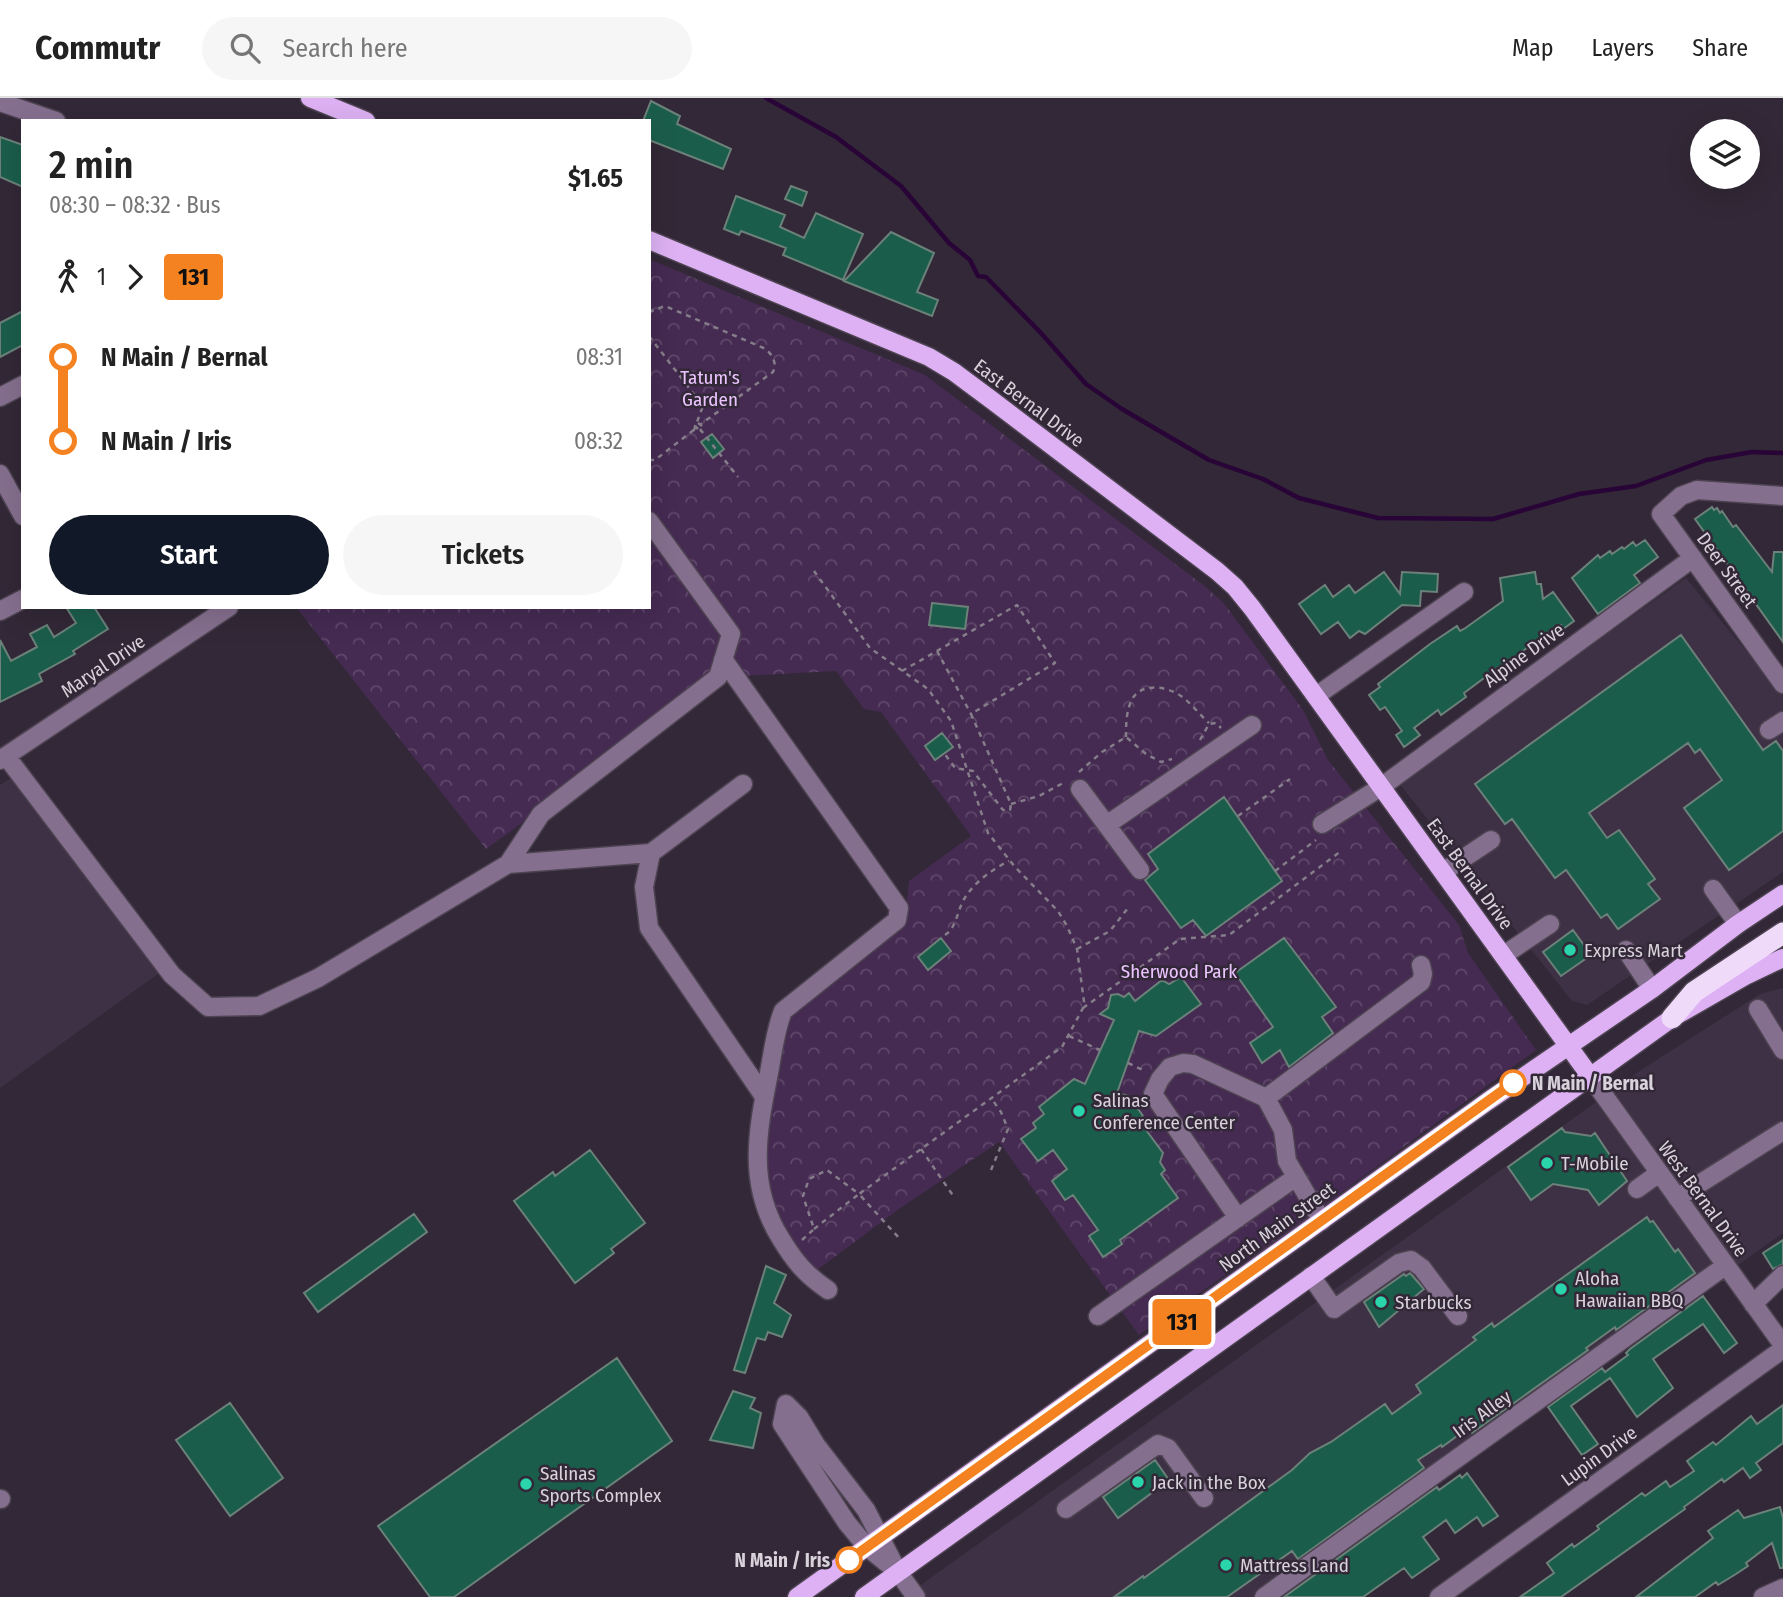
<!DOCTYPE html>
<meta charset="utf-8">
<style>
:root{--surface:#fff;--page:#f6f6f6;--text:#222;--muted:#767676;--line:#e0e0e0;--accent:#111827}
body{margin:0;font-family:"Fira Sans Condensed",sans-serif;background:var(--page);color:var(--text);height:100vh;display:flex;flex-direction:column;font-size:26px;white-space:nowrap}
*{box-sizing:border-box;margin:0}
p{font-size:23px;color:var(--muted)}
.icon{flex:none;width:38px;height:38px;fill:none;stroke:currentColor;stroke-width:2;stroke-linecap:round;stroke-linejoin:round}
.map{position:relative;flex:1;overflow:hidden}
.sheet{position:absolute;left:21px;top:21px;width:630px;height:490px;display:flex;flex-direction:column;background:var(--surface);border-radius:0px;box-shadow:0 7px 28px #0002}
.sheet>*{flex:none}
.badge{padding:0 14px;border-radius:5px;font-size:24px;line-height:46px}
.controls{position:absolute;left:1690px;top:21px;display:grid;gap:14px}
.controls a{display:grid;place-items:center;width:70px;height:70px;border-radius:50%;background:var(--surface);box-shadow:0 7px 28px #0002;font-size:35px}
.map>.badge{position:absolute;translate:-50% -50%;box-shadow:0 0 0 4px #fff}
.legs{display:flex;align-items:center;gap:10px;height:77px;padding:0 28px;font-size:23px}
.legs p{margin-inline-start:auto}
.head{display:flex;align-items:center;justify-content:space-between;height:119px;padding:0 28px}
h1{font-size:38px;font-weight:600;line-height:52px}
.primary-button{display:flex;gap:14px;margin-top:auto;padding:14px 28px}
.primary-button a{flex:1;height:80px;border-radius:42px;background:var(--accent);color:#fff;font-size:28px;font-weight:600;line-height:80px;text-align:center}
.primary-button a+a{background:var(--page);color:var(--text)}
ul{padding:0 28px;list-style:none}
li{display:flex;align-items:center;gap:24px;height:84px;font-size:26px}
li i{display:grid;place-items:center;width:10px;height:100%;margin:0 9px;background:currentColor}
li i::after{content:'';width:18px;height:18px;margin:-9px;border:5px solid;border-radius:50%;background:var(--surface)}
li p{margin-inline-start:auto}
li:first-child i{background:linear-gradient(#0000 50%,currentColor 0)}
li:last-child i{background:linear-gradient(currentColor 50%,#0000 0)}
header{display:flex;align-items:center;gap:42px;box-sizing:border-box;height:98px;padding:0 35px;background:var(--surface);border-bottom:2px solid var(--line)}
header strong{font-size:33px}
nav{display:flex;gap:38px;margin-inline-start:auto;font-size:24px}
.search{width:490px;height:63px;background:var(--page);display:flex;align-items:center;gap:18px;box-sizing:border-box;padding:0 24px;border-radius:38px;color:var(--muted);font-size:26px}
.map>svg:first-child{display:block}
.built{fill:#3f3145}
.park{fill:url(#park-crowns)}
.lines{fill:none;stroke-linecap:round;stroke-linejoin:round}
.stream{stroke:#290437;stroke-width:4.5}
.building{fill:#1b5d4b;stroke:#6b8179;stroke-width:2}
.minor-casing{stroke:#4d4351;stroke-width:21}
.major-casing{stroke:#4d4351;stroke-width:21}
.highway-casing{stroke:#4d4351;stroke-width:24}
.path{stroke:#857d89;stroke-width:2.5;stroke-dasharray:5 5;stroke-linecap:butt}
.minor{stroke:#856f8f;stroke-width:18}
.major{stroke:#ddb1f3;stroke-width:18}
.highway{stroke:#efdafa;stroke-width:21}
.line-1-casing{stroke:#fff;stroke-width:16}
.line-1{stroke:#f58220;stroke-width:10}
.poi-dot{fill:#2bd5ac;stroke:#322837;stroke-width:2.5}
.stop-1-dot{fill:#fff;stroke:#f58220;stroke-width:3.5}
.labels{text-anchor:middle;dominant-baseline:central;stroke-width:5;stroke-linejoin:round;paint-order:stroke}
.park-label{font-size:19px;fill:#ebc4ff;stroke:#322837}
.street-label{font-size:19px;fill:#d8d2db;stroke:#322837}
.poi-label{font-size:19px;fill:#d8d2db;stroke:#322837;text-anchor:start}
.stop-label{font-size:19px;font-weight:bold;fill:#d8d2db;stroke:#322837;text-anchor:start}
</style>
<header>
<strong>Commutr</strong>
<div class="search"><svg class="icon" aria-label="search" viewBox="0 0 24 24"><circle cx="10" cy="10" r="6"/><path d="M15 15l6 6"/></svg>Search here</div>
<nav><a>Map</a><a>Layers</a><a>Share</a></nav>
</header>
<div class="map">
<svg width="1783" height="1499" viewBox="0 0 1783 1499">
<defs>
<pattern id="park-crowns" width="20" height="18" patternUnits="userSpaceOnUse" patternTransform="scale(1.75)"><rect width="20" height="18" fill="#452a52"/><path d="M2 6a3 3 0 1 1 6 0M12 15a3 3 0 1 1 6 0" fill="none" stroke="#5f486a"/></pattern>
</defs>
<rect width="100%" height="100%" fill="#322837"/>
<path class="built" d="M 1686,480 L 1765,576 L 1783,565 L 1783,774 L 1587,907 L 1572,903 L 1398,684 Z
M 14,678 L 162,873 L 0,990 L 0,687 Z
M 1783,890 L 1783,1135 L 1273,1499 L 904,1499 L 1638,974 L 1760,896 Z"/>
<path class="park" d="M 649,161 L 925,277 L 1202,486 L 1223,504 L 1303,612 L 1328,662 L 1459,827 L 1468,855 L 1536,952 L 1289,1133 L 1139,1237 L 999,1044 L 899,1111 L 813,1175 L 752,1098 L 754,1030 L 776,974 L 792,917 L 860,865 L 905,822 L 909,783 L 971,738 L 881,614 L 864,611 L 836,573 L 724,579 L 486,751 L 296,509 L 649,509 Z"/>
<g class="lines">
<path class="stream" d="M 766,0 L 836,39 L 901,88 L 949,145 L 970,162 L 978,178 L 986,179 L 1040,234 L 1086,286 L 1122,311 L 1209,362 L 1263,381 L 1299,400 L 1378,420 L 1493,421 L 1579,396 L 1636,388 L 1706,362 L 1752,354 L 1783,355"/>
</g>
<path class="building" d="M 651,3 L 680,18 L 677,26 L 731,51 L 723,71 L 649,42 L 649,23 L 643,23 Z
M 0,39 L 23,47 L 23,89 L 0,79 Z
M 791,88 L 807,94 L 802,108 L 785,101 Z
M 736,98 L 785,117 L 780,129 L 804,140 L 816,115 L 863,136 L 843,182 L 783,157 L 786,150 L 741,133 L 739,137 L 724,131 Z
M 891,134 L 934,155 L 917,194 L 938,202 L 932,218 L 844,183 Z
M 23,213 L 23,247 L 0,259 L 0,225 Z
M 712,336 L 724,351 L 713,360 L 701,344 Z
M 1712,409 L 1714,412 L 1717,410 L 1720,415 L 1722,413 L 1733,429 L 1736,427 L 1772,474 L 1774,454 L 1783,454 L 1783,544 L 1695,421 Z
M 1645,442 L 1658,459 L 1634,477 L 1640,485 L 1598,516 L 1572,480 L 1598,457 L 1600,460 L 1610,453 L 1612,456 L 1622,449 L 1624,451 L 1633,444 L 1636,448 Z
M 1384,474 L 1400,496 L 1402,474 L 1438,476 L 1437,494 L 1421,493 L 1420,508 L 1402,507 L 1365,536 L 1359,533 L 1350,540 L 1338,524 L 1321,536 L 1299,506 L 1325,487 L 1333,499 L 1349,487 L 1355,495 Z
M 1535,474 L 1537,486 L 1541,486 L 1543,501 L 1553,494 L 1574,523 L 1563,531 L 1561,527 L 1549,534 L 1520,555 L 1523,559 L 1502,574 L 1499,569 L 1464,595 L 1466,599 L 1441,617 L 1438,612 L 1414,630 L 1420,637 L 1404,649 L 1396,637 L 1402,633 L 1385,609 L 1380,612 L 1369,597 L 1380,589 L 1378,586 L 1430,546 L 1457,528 L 1460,533 L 1464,531 L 1503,503 L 1500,480 Z
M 932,505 L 968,509 L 965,531 L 929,527 Z
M 66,509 L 94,509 L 108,531 L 73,553 L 75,556 L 39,576 L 42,583 L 0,604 L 0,542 L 11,563 L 37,549 L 30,536 L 47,527 L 54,539 L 76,525 Z
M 1681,537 L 1763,652 L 1776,643 L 1783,653 L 1783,733 L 1729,772 L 1684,710 L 1722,682 L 1700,651 L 1695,655 L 1688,645 L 1589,715 L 1607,740 L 1619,732 L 1655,781 L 1648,786 L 1660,801 L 1618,831 L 1607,816 L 1601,820 L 1566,772 L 1555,780 L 1512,721 L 1505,726 L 1475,686 Z
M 942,635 L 953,649 L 935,662 L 925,648 Z
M 1224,699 L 1282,783 L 1206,838 L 1193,822 L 1181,830 L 1145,782 L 1158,771 L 1148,756 Z
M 1573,832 L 1591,857 L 1561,878 L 1543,854 Z
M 941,840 L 951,853 L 928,872 L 918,859 Z
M 1284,840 L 1336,909 L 1322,919 L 1333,935 L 1289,969 L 1280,952 L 1262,965 L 1250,945 L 1273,929 L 1235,875 Z
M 1181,879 L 1201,906 L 1156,938 L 1139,933 L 1117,995 L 1129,998 L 1143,1018 L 1138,1021 L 1163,1055 L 1160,1064 L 1165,1072 L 1161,1076 L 1178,1100 L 1120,1142 L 1122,1146 L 1103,1159 L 1089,1138 L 1098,1132 L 1073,1097 L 1065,1102 L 1052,1083 L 1067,1071 L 1053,1052 L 1038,1063 L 1021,1041 L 1036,1030 L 1033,1025 L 1044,1016 L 1039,1009 L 1074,981 L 1085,986 L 1114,922 L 1100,916 L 1108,910 L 1111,897 L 1118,896 L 1124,899 L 1129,895 L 1135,903 L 1162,882 L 1169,886 Z
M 1562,1030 L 1565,1034 L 1591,1038 L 1595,1035 L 1627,1083 L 1599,1107 L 1588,1092 L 1553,1086 L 1531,1102 L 1508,1069 Z
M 590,1052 L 645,1125 L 611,1151 L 614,1155 L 575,1185 L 514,1103 L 553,1074 L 555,1078 Z
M 414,1116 L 427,1134 L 318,1214 L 304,1195 Z
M 1647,1119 L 1650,1124 L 1653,1123 L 1675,1154 L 1678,1151 L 1695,1175 L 1616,1232 L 1615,1229 L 1586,1250 L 1588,1252 L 1472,1335 L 1468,1330 L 1442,1349 L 1441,1347 L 1418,1362 L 1424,1370 L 1298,1461 L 1292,1453 L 1227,1499 L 1114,1499 L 1143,1478 L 1144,1480 L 1292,1372 L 1310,1355 L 1331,1344 L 1385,1306 L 1392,1316 L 1421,1295 L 1416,1287 L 1476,1242 L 1473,1239 L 1492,1225 L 1494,1229 Z
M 1783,1142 L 1783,1166 L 1773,1171 L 1763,1155 Z
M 766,1168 L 786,1177 L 774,1205 L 791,1217 L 782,1239 L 768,1234 L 765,1242 L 757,1240 L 745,1275 L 734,1272 Z
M 1410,1175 L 1424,1191 L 1379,1229 L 1364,1204 L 1404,1176 L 1406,1178 Z
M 1703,1198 L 1737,1245 L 1724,1255 L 1703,1226 L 1653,1261 L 1673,1290 L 1637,1319 L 1610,1280 L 1571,1308 L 1598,1346 L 1582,1357 L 1548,1309 L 1602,1270 L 1605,1274 L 1628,1257 L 1626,1255 L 1630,1251 Z
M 617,1260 L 672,1343 L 454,1499 L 430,1499 L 378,1428 Z
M 733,1293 L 755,1300 L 750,1310 L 761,1315 L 753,1350 L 710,1342 Z
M 230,1305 L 283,1380 L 230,1418 L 176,1342 Z
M 1783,1307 L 1783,1345 L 1756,1365 L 1761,1372 L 1750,1380 L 1743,1370 L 1724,1384 L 1722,1381 L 1684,1409 L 1685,1411 L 1561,1499 L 1520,1499 L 1554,1475 L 1547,1465 L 1572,1446 L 1574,1449 L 1599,1431 L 1597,1428 L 1642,1395 L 1645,1398 L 1666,1383 L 1670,1389 L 1694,1373 L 1687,1363 L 1713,1344 L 1716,1347 L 1751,1318 L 1757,1326 Z
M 1155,1362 L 1169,1382 L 1118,1420 L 1103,1399 Z
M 1467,1375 L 1498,1418 L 1483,1428 L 1477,1419 L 1455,1435 L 1446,1422 L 1423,1439 L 1439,1461 L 1412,1480 L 1404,1470 L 1363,1499 L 1284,1499 L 1437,1389 L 1439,1392 L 1460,1377 L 1462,1380 Z
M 1780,1409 L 1783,1420 L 1783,1470 L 1780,1470 L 1772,1445 L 1746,1465 L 1748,1468 L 1736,1476 L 1718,1487 L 1716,1484 L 1695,1499 L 1636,1499 L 1713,1440 L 1708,1433 L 1738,1412 L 1744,1420 Z"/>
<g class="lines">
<defs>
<path id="minor" d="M 0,4 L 56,23
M 0,299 L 23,287
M 0,376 L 23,418
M 1783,398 L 1697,392 L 1681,398 L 1661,416 L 1783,586
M 0,513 L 23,501
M 723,561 L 899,810 L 897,822 L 783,913 C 775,933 773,954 769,975 C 757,1035 747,1087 781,1141 C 795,1164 806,1177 828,1192
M 1316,598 L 1464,494
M 1769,632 L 1783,623
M 6,658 L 172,877 L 208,909 L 259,908 L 318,880 L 508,766 L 541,716 L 718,579 L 731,536 L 649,423
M 0,662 L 229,509
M 743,686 L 651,755 L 644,789 L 649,830 L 763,997
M 1080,691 L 1140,772
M 1108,726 L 1252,627
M 1322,726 L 1381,689 L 1693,460
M 508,766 L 651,755
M 1443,774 L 1491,742
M 1713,791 L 1738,826
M 1626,852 L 1652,891
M 1504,857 L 1550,826
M 1758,911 L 1783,952
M 1590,978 L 1783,1247
M 1266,1000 L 1421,884 L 1423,876 L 1421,867
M 1637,1091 L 1659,1075
M 1677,1100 L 1783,1033
M 1238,1120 L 1153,996 L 1160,981 L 1170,969 L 1183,965 L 1193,966 L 1266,1000 L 1283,1032 L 1287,1063 L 1322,1123
M 1311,1178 L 1334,1211 L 1399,1165 L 1411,1162 L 1422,1170 L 1458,1218
M 1753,1206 L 1783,1177
M 1098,1218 L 1296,1079
M 0,1401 L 1,1401
M 1066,1411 L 1158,1346 L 1168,1350 L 1204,1400
M 898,1474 L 867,1449 L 847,1425 L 782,1326 L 786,1306 L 799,1319 L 816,1347 L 866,1412 L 898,1474 L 916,1499
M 1264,1499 L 1725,1168
M 1439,1499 L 1783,1251
M 1763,1499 L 1783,1490"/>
<path id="major" d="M 310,0 L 366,23
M 649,142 L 929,259 L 954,274 L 993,303 L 1217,473 L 1235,489 L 1252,510 L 1590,978
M 797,1499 L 1488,1003 L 1652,891 L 1738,826 L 1783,796
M 864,1499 L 1672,920 L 1747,877 L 1783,860"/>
<path id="highway" d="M 1672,920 L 1694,894 L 1783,835"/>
</defs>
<use href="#minor" class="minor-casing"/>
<use href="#major" class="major-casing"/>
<use href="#highway" class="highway-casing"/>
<path class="path" d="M 649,214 L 665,208 L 766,251 C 773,258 777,265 773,274 L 701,326
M 649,238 L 703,308 L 694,332 L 702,333
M 698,325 L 702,328 L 698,331 L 695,328 Z
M 700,331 L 738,379
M 649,362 L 655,362 L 695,331
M 937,553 L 971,616
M 902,573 L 1017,507 L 1055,565 L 971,616 L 1011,706 L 1010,712 L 1003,712 L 973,673 L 955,670 L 944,655
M 1126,639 C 1126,628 1126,617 1130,606 C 1137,584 1165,587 1181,598 C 1191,605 1200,617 1209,625
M 1200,642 L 1209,626 L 1216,625 L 1221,630
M 1079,674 L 1102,654 L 1126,639 L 1146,656 L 1161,664 L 1172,661
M 1011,706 L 1039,698 L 1065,684
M 1238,718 L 1290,681
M 1275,773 L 1316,742
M 945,837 C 956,830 957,815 963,803 C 972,786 991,772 1009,763
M 1077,851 L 1110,833 L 1128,810
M 1083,910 L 1180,841 L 1229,837 L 1341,753
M 1069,938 L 1100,952
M 1128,965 L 1145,973
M 921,1051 L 954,1099
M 991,1072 L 1008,1031 L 1001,1014 L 991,1000
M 814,1131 L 859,1096 L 899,1140
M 802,1142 L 814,1131 L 803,1098 L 809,1081 L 827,1072 L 859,1096 L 1062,949 L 1083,910 L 1084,904 L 1077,851 L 1067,828 L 1058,813 L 1015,769 L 988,735 L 951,623 L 928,591 L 870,550 L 814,473"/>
<use href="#minor" class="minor"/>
<use href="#major" class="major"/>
<use href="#highway" class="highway"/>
</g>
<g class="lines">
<defs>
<path id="line-1" d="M 849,1462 L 1513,985"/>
</defs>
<use href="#line-1" class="line-1-casing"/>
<use href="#line-1" class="line-1"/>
</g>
<g class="poi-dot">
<circle cx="1570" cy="852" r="7"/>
<circle cx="1079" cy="1013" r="7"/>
<circle cx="1547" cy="1065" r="7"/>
<circle cx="1561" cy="1191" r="7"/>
<circle cx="1381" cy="1204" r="7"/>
<circle cx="1138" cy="1384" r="7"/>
<circle cx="526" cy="1386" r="7"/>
<circle cx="1226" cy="1467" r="7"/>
</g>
<g class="stop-1-dot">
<circle cx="1513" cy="985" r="12"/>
<circle cx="849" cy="1462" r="12"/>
</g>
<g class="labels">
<g class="park-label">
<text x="710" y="279">Tatum's<tspan x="710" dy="22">Garden</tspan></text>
<text x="1179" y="873">Sherwood Park</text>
</g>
<g class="street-label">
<text transform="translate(1029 305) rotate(37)">East Bernal Drive</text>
<text transform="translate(1727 472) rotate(54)">Deer Street</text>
<text transform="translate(1524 557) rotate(-36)">Alpine Drive</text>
<text transform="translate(103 568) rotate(-34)">Maryal Drive</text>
<text transform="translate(1470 776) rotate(54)">East Bernal Drive</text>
<text transform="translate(1703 1101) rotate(54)">West Bernal Drive</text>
<text transform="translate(1277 1129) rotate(-36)">North Main Street</text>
<text transform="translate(1482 1316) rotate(-36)">Iris Alley</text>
<text transform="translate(1599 1358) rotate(-36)">Lupin Drive</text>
</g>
<g class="poi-label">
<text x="1584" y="852">Express Mart</text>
<text x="1093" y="1002">Salinas<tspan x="1093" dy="22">Conference Center</tspan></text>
<text x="1561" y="1065">T-Mobile</text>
<text x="1575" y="1180">Aloha<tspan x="1575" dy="22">Hawaiian BBQ</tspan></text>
<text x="1395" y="1204">Starbucks</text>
<text x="540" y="1375">Salinas<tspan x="540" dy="22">Sports Complex</tspan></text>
<text x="1152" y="1384">Jack in the Box</text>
<text x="1240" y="1467">Mattress Land</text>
</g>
<g class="stop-label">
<text x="1532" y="985">N Main / Bernal</text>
<text x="830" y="1462" text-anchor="end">N Main / Iris</text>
</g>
</g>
</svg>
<div class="controls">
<a><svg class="icon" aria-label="layers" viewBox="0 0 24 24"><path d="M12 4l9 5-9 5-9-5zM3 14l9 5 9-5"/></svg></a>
</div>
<b class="badge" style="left:1182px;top:1224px;background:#f58220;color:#111">131</b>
<section class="sheet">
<div class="head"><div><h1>2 min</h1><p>08:30 – 08:32 · Bus</p></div><b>$1.65</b></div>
<div class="legs"><svg class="icon" aria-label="walk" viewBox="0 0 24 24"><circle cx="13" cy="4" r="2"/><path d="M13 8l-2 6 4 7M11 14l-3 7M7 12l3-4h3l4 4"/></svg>1<svg class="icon" aria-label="forward" viewBox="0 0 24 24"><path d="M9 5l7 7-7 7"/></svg><b class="badge" style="background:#f58220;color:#111">131</b></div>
<ul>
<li><i style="color:#f58220"></i><b>N Main / Bernal</b><p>08:31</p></li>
<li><i style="color:#f58220"></i><b>N Main / Iris</b><p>08:32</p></li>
</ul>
<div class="primary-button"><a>Start</a><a>Tickets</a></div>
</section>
</div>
